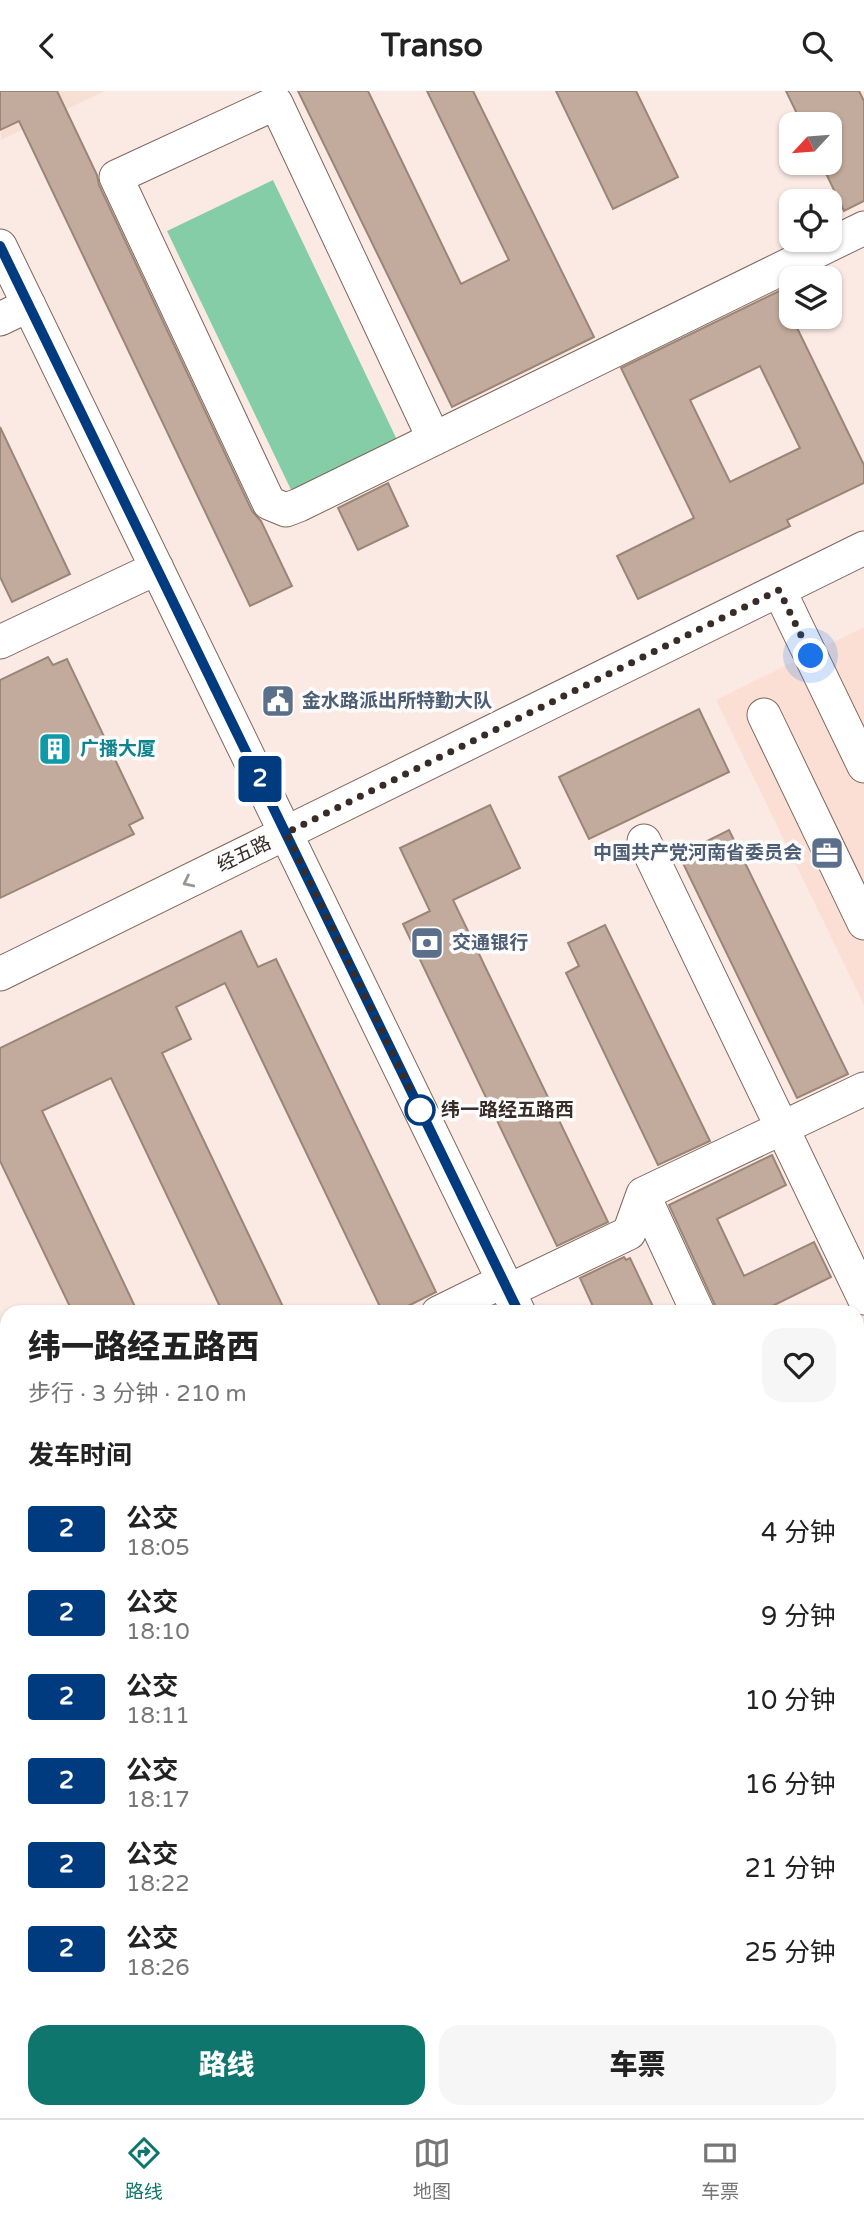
<!DOCTYPE html>
<html lang="zh">
<meta charset="utf-8">
<style>
:root{--surface:#fff;--page:#f6f6f6;--text:#222;--muted:#767676;--line:#e0e0e0;--accent:#0f766e}
body{margin:0;font-family:"Varela Round","Noto Sans SC",sans-serif;background:var(--page);color:var(--text);height:100vh;display:flex;flex-direction:column;font-size:26px;white-space:nowrap}
*{box-sizing:border-box;margin:0}
p{font-size:23px;color:var(--muted)}
.icon{flex:none;width:38px;height:38px;fill:none;stroke:currentColor;stroke-width:2;stroke-linecap:round;stroke-linejoin:round}
.map{position:relative;flex:1;overflow:hidden}
.side{position:absolute;left:0px;top:1214px;width:864px;height:814px;display:flex;flex-direction:column;background:var(--surface);border-radius:21px 21px 0 0;box-shadow:0 2px 5px #0004}
.side>*{flex:none}
.badge{padding:0 14px;border-radius:5px;font-size:24px;line-height:46px}
.needle{width:46px;rotate:244deg}
.fabs{position:absolute;left:779px;top:21px;display:grid;gap:14px}
.fabs a{display:grid;place-items:center;width:63px;height:63px;border-radius:14px;background:var(--surface);box-shadow:0 2px 5px #0004;font-size:35px}
.you{position:absolute;width:35px;height:35px;margin:-18px;border:5px solid #fff;border-radius:50%;background:#1a73e8;box-shadow:0 0 0 10px #1a73e833}
.map>.badge{position:absolute;translate:-50% -50%;box-shadow:0 0 0 4px #fff}
h2{padding:0 28px;font-size:26px;line-height:63px}
.round{display:grid;place-items:center;flex:none;width:74px;height:74px;border-radius:21px;background:var(--page)}
.summary{display:flex;align-items:center;justify-content:space-between;height:119px;padding:0 28px}
h1{font-size:33px;font-weight:800;line-height:52px}
.cta{display:flex;gap:14px;margin-top:auto;padding:14px 28px}
.cta a{flex:1;height:80px;border-radius:21px;background:var(--accent);color:#fff;font-size:28px;font-weight:800;line-height:80px;text-align:center}
.cta a+a{background:var(--page);color:var(--text)}
ul{padding:0;list-style:none}
li{display:flex;align-items:center;gap:21px;height:84px;padding:0 28px}
li div{flex:1}
li b{display:block;font-size:26px}
li em{font-style:normal}
li .badge{min-width:77px;font-weight:700;text-align:center}
header{display:flex;justify-content:space-between;align-items:center;height:91px;padding:0 28px;background:var(--surface);font-size:32px;font-weight:800}
.menu{display:flex;justify-content:space-around;align-items:center;height:98px;border-top:2px solid var(--line);background:var(--surface);font-size:19px;color:var(--muted)}
.menu a{display:grid;justify-items:center;gap:4px}
.menu .selected{color:var(--accent)}
.map>svg:first-child{display:block}
.built{fill:#fcdfd4}
.education{fill:#f7dfd4}
.green{fill:#85cda6}
.building{fill:#c2ab9c;stroke:#9b8577;stroke-width:2;fill-rule:evenodd}
.lines{fill:none;stroke-linecap:round;stroke-linejoin:round}
.minor-casing{stroke:#7e665c;stroke-width:35}
.minor{stroke:#fff;stroke-width:33}
.oneway{stroke:#9b9694}
.line-casing{stroke:#fff;stroke-width:16}
.line{stroke:#003b80;stroke-width:10}
.walk{stroke:#372c28;stroke-width:7;stroke-dasharray:0 12.6}
.stop-dot{fill:#fff;stroke:#003b80;stroke-width:3.5}
.labels{text-anchor:middle;dominant-baseline:central;stroke-width:7;stroke-linejoin:round;paint-order:stroke}
.service-label{font-size:19px;font-weight:bold;fill:#4e5e75;stroke:#fcfcfc;text-anchor:start}
.culture-label{font-size:19px;font-weight:bold;fill:#0d838f;stroke:#fcfcfc;text-anchor:start}
.street-label{font-size:19px;fill:#372c28;stroke:#fcfcfc}
.stop-label{font-size:19px;font-weight:bold;fill:#372c28;stroke:#fcfcfc;text-anchor:start}
</style>
<header><svg class="icon" aria-label="back" viewBox="0 0 24 24"><path d="M15 5l-7 7 7 7"/></svg>Transo<svg class="icon" aria-label="search" viewBox="0 0 24 24"><circle cx="10" cy="10" r="6"/><path d="M15 15l6 6"/></svg></header>
<div class="map">
<svg width="864" height="2027" viewBox="0 0 864 2027">
<rect width="100%" height="100%" fill="#fbeae4"/>
<path class="built" d="M 864,536 L 864,914 L 716,609 Z"/>
<path class="education" d="M 0,0 L 105,0 L 1,49 Z
M 0,1583 L 7,1597 L 7,2021 L 72,2021 L 61,2027 L 0,2027 Z"/>
<path class="green" d="M 273,89 L 399,353 L 293,403 L 167,140 Z"/>
<path class="building" d="M 0,0 L 57,0 L 97,84 L 99,94 L 252,420 L 261,430 L 292,495 L 250,515 L 19,30 L 0,39 Z
M 298,0 L 368,0 L 461,193 L 509,169 L 427,0 L 473,0 L 594,246 L 452,316 Z
M 556,0 L 636,0 L 678,86 L 613,118 Z
M 786,0 L 859,0 L 864,10 L 864,110 L 844,120 L 821,72 L 830,72 L 830,33 L 802,33 Z
M 779,200 L 864,374 L 864,392 L 787,429 L 790,435 L 638,508 L 617,465 L 694,427 L 621,277 ZM 760,275 L 800,357 L 730,391 L 690,309 Z
M 0,336 L 70,483 L 12,511 L 0,486 Z
M 388,392 L 408,435 L 358,459 L 338,417 Z
M 48,566 L 53,574 L 67,568 L 143,727 L 129,734 L 134,743 L 0,807 L 0,589 Z
M 699,618 L 729,681 L 589,748 L 559,686 Z
M 490,714 L 520,777 L 453,809 L 608,1131 L 557,1155 L 403,833 L 430,820 L 400,757 Z
M 729,739 L 848,983 L 797,1007 L 679,764 Z
M 605,834 L 710,1050 L 658,1074 L 566,882 L 579,875 L 568,852 Z
M 241,840 L 258,876 L 276,868 L 436,1201 L 394,1222 L 383,1222 L 225,892 L 176,916 L 191,948 L 162,962 L 286,1222 L 223,1222 L 111,987 L 42,1020 L 138,1222 L 73,1222 L 0,1070 L 0,957 Z
M 772,1064 L 786,1094 L 717,1128 L 744,1185 L 814,1151 L 831,1186 L 758,1222 L 717,1222 L 715,1214 L 669,1114 Z
M 624,1166 L 626,1169 L 630,1167 L 656,1222 L 596,1222 L 580,1187 Z"/>
<g class="lines">
<defs>
<path id="minor" d="M 0,155 L 519,1222
M 0,228 L 29,214
M 434,348 L 276,12 L 116,86 L 269,412 L 286,419 L 299,414 L 864,137
M 779,499 L 864,675
M 0,551 L 157,477
M 764,624 L 864,832
M 644,750 L 864,1207
M 0,883 L 864,457
M 643,1103 L 698,1222
M 508,1200 L 629,1142 L 643,1103 L 864,998
M 438,1222 L 503,1190
M 0,1523 L 7,1519
M 858,1703 L 864,1700
M 858,1917 L 864,1931
M 497,2021 L 500,2027
M 644,2021 L 647,2027
M 198,2027 L 210,2021
M 439,2027 L 451,2021"/>
</defs>
<use href="#minor" class="minor-casing"/>
<use href="#minor" class="minor"/>
</g>
<defs><path id="oneway-chevron" d="M-2-3.5L2.5 0L-2 3.5" fill="none" stroke-width="1.6" stroke-linecap="round" stroke-linejoin="round" transform="scale(1.75)"/></defs>
<use class="oneway" href="#oneway-chevron" transform="translate(188 791) rotate(154)"/>
<g class="lines">
<defs>
<path id="line" d="M 0,155 L 519,1222"/>
</defs>
<use href="#line" class="line-casing"/>
<use href="#line" class="line"/>
<path class="walk" d="M 420,1019 L 286,742 L 779,499 L 811,565"/>
</g>
<defs>
<symbol id="civic-square" viewBox="-11 -11 22 22"><rect x="-9" y="-9" width="18" height="18" rx="4" fill="#5c6f8a" stroke="#fcfcfc"/><path d="M-.6-6.5H3V-4.5H.6V-3L4-1V1h2V6H-6V1h2V-1L-.6-3ZM-1.2 2.5V6h2.4V2.5Z" fill="#fff"/></symbol>
<symbol id="building-square" viewBox="-11 -11 22 22"><rect x="-9" y="-9" width="18" height="18" rx="4" fill="#0f9aa8" stroke="#fcfcfc"/><path d="M-4-6H4V6H1V3H-1V6H-4ZM-2.5-4.3h1.7v1.8h-1.7ZM.8-4.3h1.7v1.8H.8ZM-2.5-1h1.7V.8h-1.7ZM.8-1h1.7V.8H.8Z" fill="#fff"/></symbol>
<symbol id="office-square" viewBox="-11 -11 22 22"><rect x="-9" y="-9" width="18" height="18" rx="4" fill="#5c6f8a" stroke="#fcfcfc"/><path d="M-6-3h4V-5.5h4V-3h4V5H-6ZM-1-4.5V-3h2v-1.5ZM-6 0V1H6V0Z" fill="#fff"/></symbol>
<symbol id="bank-square" viewBox="-11 -11 22 22"><rect x="-9" y="-9" width="18" height="18" rx="4" fill="#5c6f8a" stroke="#fcfcfc"/><path d="M-6-4H6V4H-6ZM0-2.3a2.3 2.3 0 1 0 0 4.6a2.3 2.3 0 1 0 0-4.6Z" fill="#fff"/></symbol>
</defs>
<g fill-rule="evenodd">
<use href="#civic-square" x="259" y="591" width="38" height="38"/>
<use href="#building-square" x="36" y="639" width="38" height="38"/>
<use href="#office-square" x="808" y="743" width="38" height="38"/>
<use href="#bank-square" x="408" y="833" width="38" height="38"/>
</g>
<circle class="stop-dot" cx="420" cy="1019" r="14"/>
<g class="labels">
<g class="service-label">
<text x="302" y="610">金水路派出所特勤大队</text>
<text x="802" y="762" text-anchor="end">中国共产党河南省委员会</text>
<text x="452" y="852">交通银行</text>
</g>
<g class="culture-label">
<text x="80" y="658">广播大厦</text>
</g>
<g class="street-label">
<text transform="translate(244 763) rotate(-26)">经五路</text>
</g>
<g class="stop-label">
<text x="441" y="1019">纬一路经五路西</text>
</g>
</g>
</svg>
<div class="fabs">
<a><svg class="needle" viewBox="-14 -14 28 28"><path d="M0-13l5 13h-10z" fill="#e53935"/><path d="M0 13l5-13h-10z" fill="#767676"/></svg></a>
<a><svg class="icon" aria-label="locate" viewBox="0 0 24 24"><circle cx="12" cy="12" r="6"/><path d="M12 2v4M12 18v4M2 12h4M18 12h4"/></svg></a>
<a><svg class="icon" aria-label="layers" viewBox="0 0 24 24"><path d="M12 4l9 5-9 5-9-5zM3 14l9 5 9-5"/></svg></a>
</div>
<div class="you" style="left:811px;top:565px"></div>
<b class="badge" style="left:260px;top:688px;background:#003b80;color:#fff">2</b>
<section class="side">
<div class="summary"><div><h1>纬一路经五路西</h1><p>步行 · 3 分钟 · 210 m</p></div><a class="round"><svg class="icon" aria-label="heart" viewBox="0 0 24 24"><path d="M12 20l-8-8c-3-5 5-10 8-4 3-6 11-1 8 4z"/></svg></a></div>
<h2>发车时间</h2>
<ul>
<li><span class="badge" style="background:#003b80;color:#fff">2</span><div><b>公交</b><p>18:05</p></div><em>4 分钟</em></li>
<li><span class="badge" style="background:#003b80;color:#fff">2</span><div><b>公交</b><p>18:10</p></div><em>9 分钟</em></li>
<li><span class="badge" style="background:#003b80;color:#fff">2</span><div><b>公交</b><p>18:11</p></div><em>10 分钟</em></li>
<li><span class="badge" style="background:#003b80;color:#fff">2</span><div><b>公交</b><p>18:17</p></div><em>16 分钟</em></li>
<li><span class="badge" style="background:#003b80;color:#fff">2</span><div><b>公交</b><p>18:22</p></div><em>21 分钟</em></li>
<li><span class="badge" style="background:#003b80;color:#fff">2</span><div><b>公交</b><p>18:26</p></div><em>25 分钟</em></li>
</ul>
<div class="cta"><a>路线</a><a>车票</a></div>
</section>
</div>
<nav class="menu">
<a class="selected"><svg class="icon" aria-label="directions" viewBox="0 0 24 24"><path d="M12 3l9 9-9 9-9-9zM9 14v-3h6M13 9l2 2-2 2"/></svg>路线</a>
<a><svg class="icon" aria-label="map" viewBox="0 0 24 24"><path d="M3 6l6-2 6 2 6-2v14l-6 2-6-2-6 2zM9 4v14M15 6v14"/></svg>地图</a>
<a><svg class="icon" aria-label="tickets" viewBox="0 0 24 24"><path d="M3 7h18v10H3zM15 7v10"/></svg>车票</a>
</nav>
